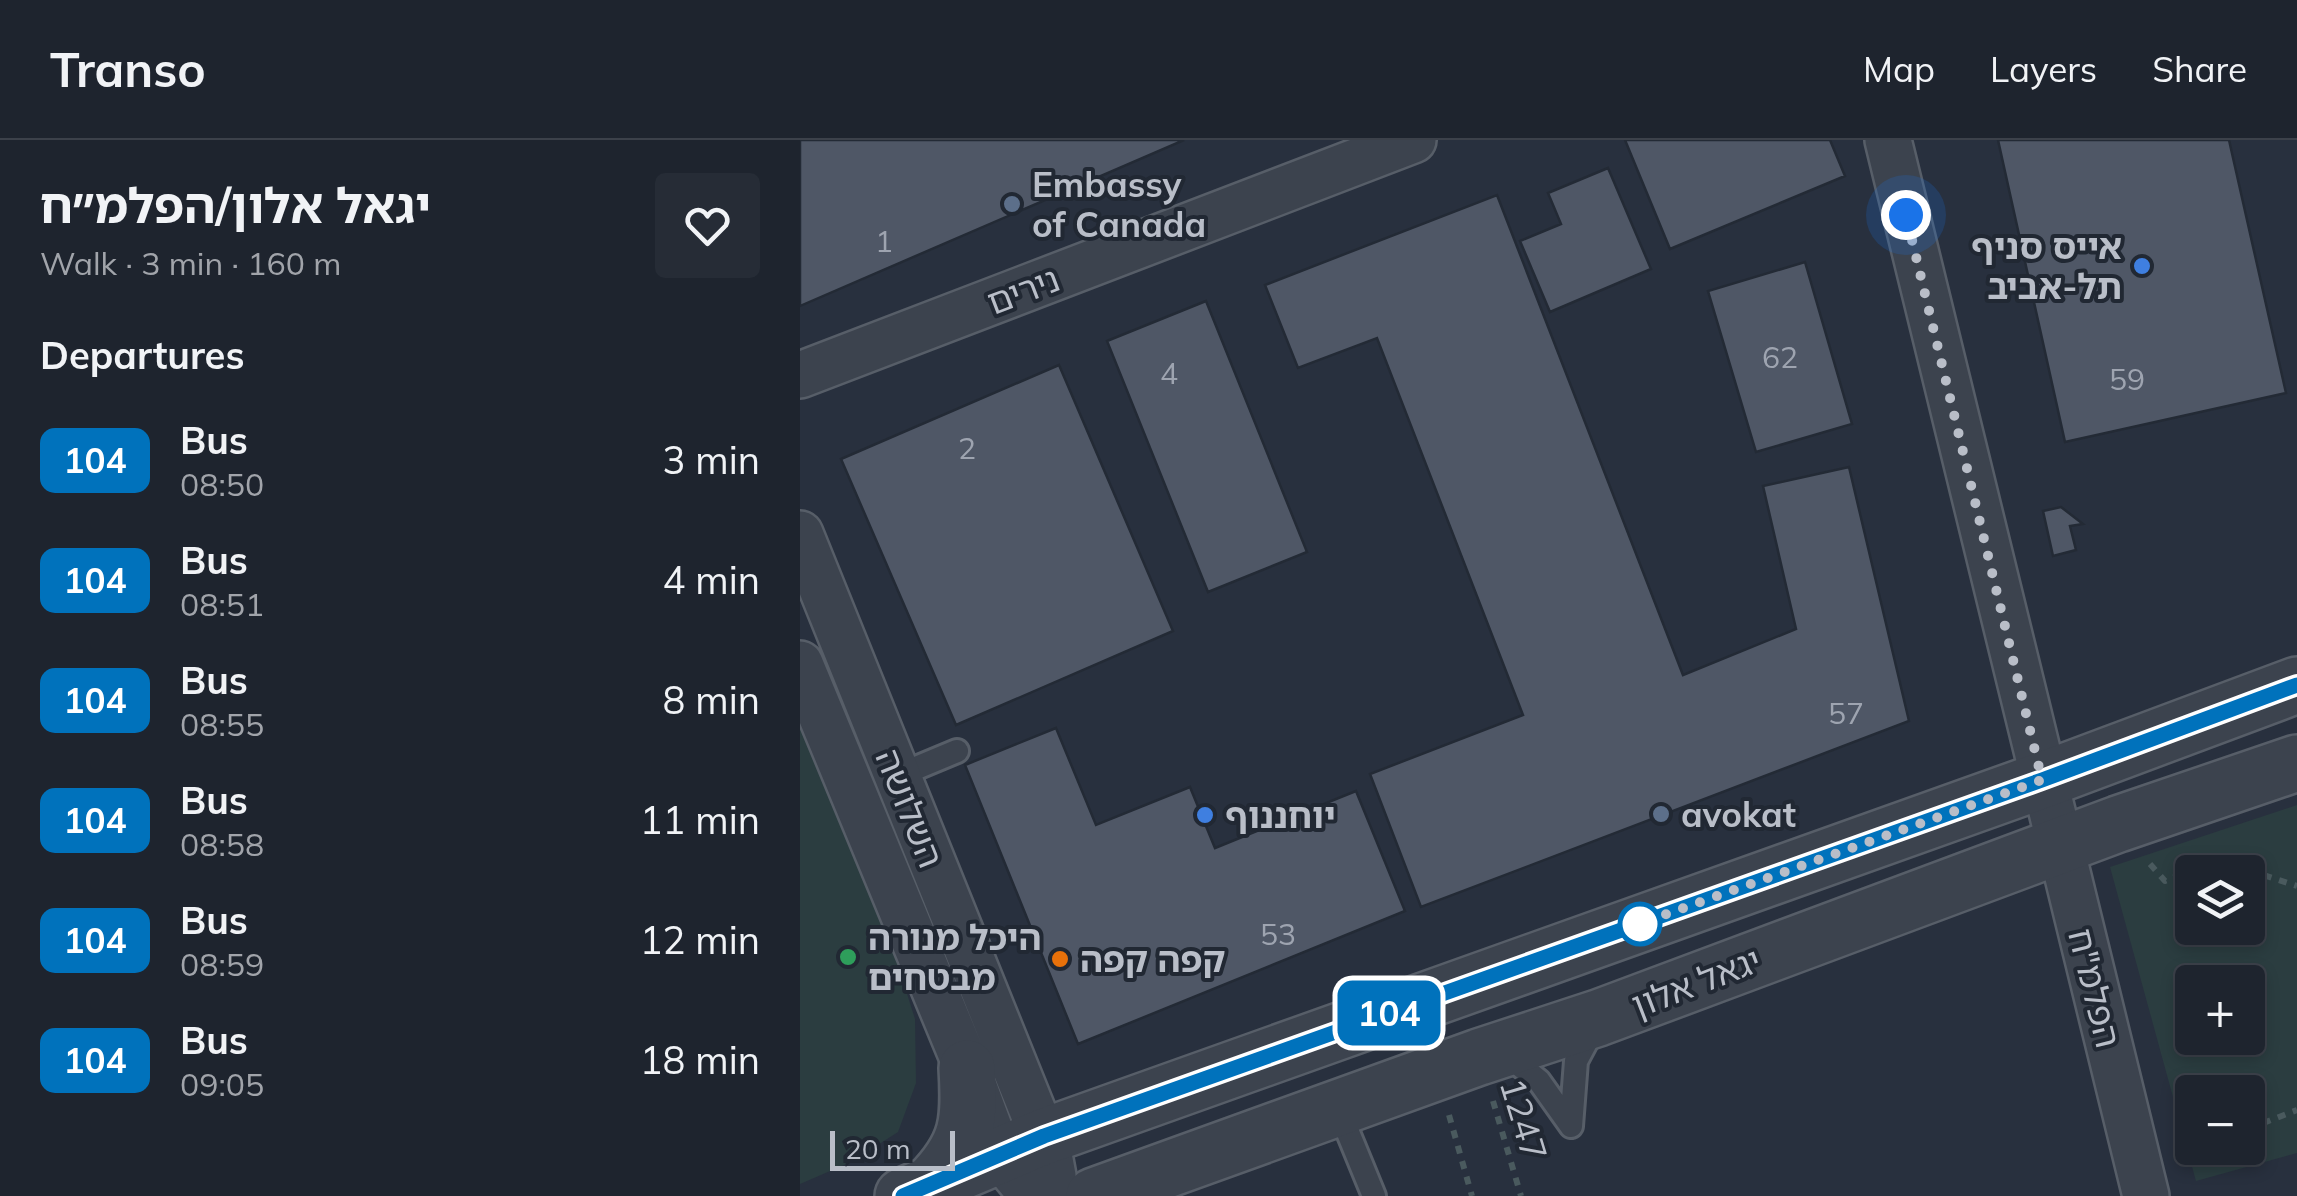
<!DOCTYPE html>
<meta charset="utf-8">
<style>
:root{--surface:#1e242e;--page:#262c36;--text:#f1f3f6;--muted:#a1a4aa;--line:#3c414a}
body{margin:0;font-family:Mulish,"Noto Sans Hebrew",sans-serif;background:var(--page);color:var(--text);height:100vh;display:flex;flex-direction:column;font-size:38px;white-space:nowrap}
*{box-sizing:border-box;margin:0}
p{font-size:32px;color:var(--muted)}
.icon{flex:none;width:55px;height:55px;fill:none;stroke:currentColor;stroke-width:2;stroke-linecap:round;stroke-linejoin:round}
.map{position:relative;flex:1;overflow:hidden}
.drawer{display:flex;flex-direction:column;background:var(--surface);width:800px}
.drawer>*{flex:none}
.badge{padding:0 20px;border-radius:15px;font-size:35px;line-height:65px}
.tools{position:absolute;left:1375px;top:715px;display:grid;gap:20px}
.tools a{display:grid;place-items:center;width:90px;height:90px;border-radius:10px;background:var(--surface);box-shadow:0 5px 15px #0003,0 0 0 2px var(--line);font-size:50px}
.scale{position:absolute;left:30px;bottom:25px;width:125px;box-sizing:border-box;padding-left:10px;border:5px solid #b9bec8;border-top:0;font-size:28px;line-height:35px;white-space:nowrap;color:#b9bec8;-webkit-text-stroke:8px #212833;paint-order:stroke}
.you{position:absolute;width:50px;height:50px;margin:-25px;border:8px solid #fff;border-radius:50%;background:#1a73e8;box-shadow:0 0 0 15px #1a73e833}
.map>.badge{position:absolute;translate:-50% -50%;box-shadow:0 0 0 5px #fff}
h2{padding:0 40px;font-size:38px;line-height:90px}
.round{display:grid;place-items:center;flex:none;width:105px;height:105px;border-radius:10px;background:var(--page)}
.summary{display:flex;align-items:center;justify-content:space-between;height:170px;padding:0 40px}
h1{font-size:48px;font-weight:700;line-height:75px}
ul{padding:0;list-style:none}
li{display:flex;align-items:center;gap:30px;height:120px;padding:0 40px}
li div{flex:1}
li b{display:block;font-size:38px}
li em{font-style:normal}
li .badge{min-width:110px;font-weight:700;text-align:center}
header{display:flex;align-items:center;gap:60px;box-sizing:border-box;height:140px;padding:0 50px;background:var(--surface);border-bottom:2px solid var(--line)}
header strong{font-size:48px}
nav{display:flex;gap:55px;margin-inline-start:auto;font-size:35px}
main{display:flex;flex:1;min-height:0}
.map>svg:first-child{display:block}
.green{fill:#2b3d40;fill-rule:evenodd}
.building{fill:#4f5766;stroke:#232a35;stroke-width:2.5}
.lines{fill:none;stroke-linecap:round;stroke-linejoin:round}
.service-casing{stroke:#575e68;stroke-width:28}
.minor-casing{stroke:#575e68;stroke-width:50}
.tertiary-casing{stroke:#575e68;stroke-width:60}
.path{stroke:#4a5a5e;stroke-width:6;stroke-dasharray:8 8;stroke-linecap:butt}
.service{stroke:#3c434e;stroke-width:22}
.minor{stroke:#3c434e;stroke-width:45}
.tertiary{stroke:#3c434e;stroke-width:55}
.line-casing{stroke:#fff;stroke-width:22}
.line{stroke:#0072bc;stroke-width:15}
.walk{stroke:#b9bec8;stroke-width:10;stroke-dasharray:0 18}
.service-dot{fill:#5c6f8a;stroke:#212833;stroke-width:4}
.shop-dot{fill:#3f7fe0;stroke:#212833;stroke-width:4}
.stop-dot{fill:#fff;stroke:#0072bc;stroke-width:5}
.leisure-dot{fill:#2e9e5b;stroke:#212833;stroke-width:4}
.food-dot{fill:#e8710a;stroke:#212833;stroke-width:4}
.labels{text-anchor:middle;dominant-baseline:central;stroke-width:8;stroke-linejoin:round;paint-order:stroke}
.number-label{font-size:30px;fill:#9ea4b0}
.poi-label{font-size:35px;font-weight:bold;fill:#b9bec8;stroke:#212833;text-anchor:start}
.street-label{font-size:35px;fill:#b9bec8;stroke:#212833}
</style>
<header>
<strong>Transo</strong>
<nav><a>Map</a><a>Layers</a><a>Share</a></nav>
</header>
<main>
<section class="drawer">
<div class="summary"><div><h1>יגאל אלון/הפלמ״ח</h1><p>Walk · 3 min · 160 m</p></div><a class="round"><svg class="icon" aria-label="heart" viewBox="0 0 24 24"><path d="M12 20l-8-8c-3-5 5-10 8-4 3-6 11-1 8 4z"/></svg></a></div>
<h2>Departures</h2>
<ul>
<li><span class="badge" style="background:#0072bc;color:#fff">104</span><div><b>Bus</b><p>08:50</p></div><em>3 min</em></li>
<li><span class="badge" style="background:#0072bc;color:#fff">104</span><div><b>Bus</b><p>08:51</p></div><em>4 min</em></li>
<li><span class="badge" style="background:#0072bc;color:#fff">104</span><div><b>Bus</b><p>08:55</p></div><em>8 min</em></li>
<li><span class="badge" style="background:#0072bc;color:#fff">104</span><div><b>Bus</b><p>08:58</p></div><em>11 min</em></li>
<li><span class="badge" style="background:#0072bc;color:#fff">104</span><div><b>Bus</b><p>08:59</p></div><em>12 min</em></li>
<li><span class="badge" style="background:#0072bc;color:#fff">104</span><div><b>Bus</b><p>09:05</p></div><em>18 min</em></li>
</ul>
</section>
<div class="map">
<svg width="1497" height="1056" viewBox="0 0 1497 1056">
<rect width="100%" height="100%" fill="#28303e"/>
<path class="green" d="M 0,580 L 76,756 L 115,879 L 116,943 L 98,992 L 51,1022 L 0,1044 Z
M 1497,665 L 1497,1013 L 1396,1041 L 1310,727 ZM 1392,732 L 1448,732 L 1448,788 L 1392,788 ZM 1392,842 L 1448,842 L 1448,898 L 1392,898 ZM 1392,952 L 1448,952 L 1448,1008 L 1392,1008 Z"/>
<path class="building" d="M 0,0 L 384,0 L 0,166 Z
M 825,0 L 1030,0 L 1045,36 L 870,109 Z
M 1198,0 L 1429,0 L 1486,253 L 1265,302 Z
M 808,28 L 851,129 L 750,172 L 720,101 L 761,84 L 748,53 Z
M 697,55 L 883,535 L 996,489 L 963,346 L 1049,327 L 1109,581 L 621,767 L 570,634 L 723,575 L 577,198 L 498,228 L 465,145 Z
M 1005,122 L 1052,284 L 956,312 L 908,151 Z
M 406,161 L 507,412 L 408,452 L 307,201 Z
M 259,225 L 373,491 L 156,585 L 41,319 Z
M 1261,367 L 1283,384 L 1270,386 L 1276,410 L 1253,416 L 1243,371 Z
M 256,588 L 296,685 L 390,647 L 415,708 L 556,651 L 605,771 L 278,904 L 165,625 Z"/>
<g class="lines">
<defs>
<path id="service" d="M 97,636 L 157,611
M 705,913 L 739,941 L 771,986
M 538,968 L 574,1056
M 771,986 L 776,921 L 793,889"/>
<path id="minor" d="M 1088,0 L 1346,1056
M 0,235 L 613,0
M 0,394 L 248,1009 L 253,1036 L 252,1056
M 0,524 L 167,928 L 199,1015 L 233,1056"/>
<path id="tertiary" d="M 131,1044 C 169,1005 170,981 167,928
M 103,1056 L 243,997 L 1243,640 L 1497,545
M 294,1056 L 679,917 L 798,878 L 1318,684 L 1497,623"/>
</defs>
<use href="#service" class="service-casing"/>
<use href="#minor" class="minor-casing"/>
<use href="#tertiary" class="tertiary-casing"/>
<path class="path" d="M 1350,724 L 1365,741 L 1417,720 L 1497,746
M 693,961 L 721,1056
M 649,975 L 672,1056
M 1448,989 L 1497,970
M 1380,1014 L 1398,1008"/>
<use href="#service" class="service"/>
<use href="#minor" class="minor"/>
<use href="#tertiary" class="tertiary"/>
</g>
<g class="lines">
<defs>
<path id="line" d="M 103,1056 L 244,996 L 1242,640 L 1497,545"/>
</defs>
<use href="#line" class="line-casing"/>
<use href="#line" class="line"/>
<path class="walk" d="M 840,784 L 836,785 L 1242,640 L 1106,75"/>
</g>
<g class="service-dot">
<circle cx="212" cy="64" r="10"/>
<circle cx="861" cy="674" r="10"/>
</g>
<g class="shop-dot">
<circle cx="1342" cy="126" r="10"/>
<circle cx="405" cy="675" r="10"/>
</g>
<circle class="stop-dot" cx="840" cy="784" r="20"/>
<circle class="leisure-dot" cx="48" cy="817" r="10"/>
<circle class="food-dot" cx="260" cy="819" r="10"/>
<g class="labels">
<g class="number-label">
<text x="84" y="101">1</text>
<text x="980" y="217">62</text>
<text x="369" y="233">4</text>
<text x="1327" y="239">59</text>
<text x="167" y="308">2</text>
<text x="1046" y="573">57</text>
<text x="478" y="794">53</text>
</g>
<g class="poi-label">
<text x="232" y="44">Embassy<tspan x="232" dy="40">of Canada</tspan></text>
<text x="1322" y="106" text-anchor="end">אייס סניף<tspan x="1322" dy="40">תל-אביב</tspan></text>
<text x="881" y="674">avokat</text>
<text x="425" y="675">יוחננוף</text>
<text x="68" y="797">היכל מנורה<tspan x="68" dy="40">מבטחים</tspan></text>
<text x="280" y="819">קפה קפה</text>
</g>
<g class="street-label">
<text transform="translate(223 150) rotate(-21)">נירים</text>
<text transform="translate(110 668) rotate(68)">השלושה</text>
<text transform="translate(896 842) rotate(-21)">יגאל אלון</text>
<text transform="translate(1295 848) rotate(76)">הפלמ"ח</text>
<text transform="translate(724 979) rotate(73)">1247</text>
</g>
</g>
</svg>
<div class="tools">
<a><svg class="icon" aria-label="layers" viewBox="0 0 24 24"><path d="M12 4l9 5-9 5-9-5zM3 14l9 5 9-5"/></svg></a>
<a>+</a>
<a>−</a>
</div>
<div class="scale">20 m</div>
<div class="you" style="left:1106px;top:75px"></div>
<b class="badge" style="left:589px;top:873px;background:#0072bc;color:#fff">104</b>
</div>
</main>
